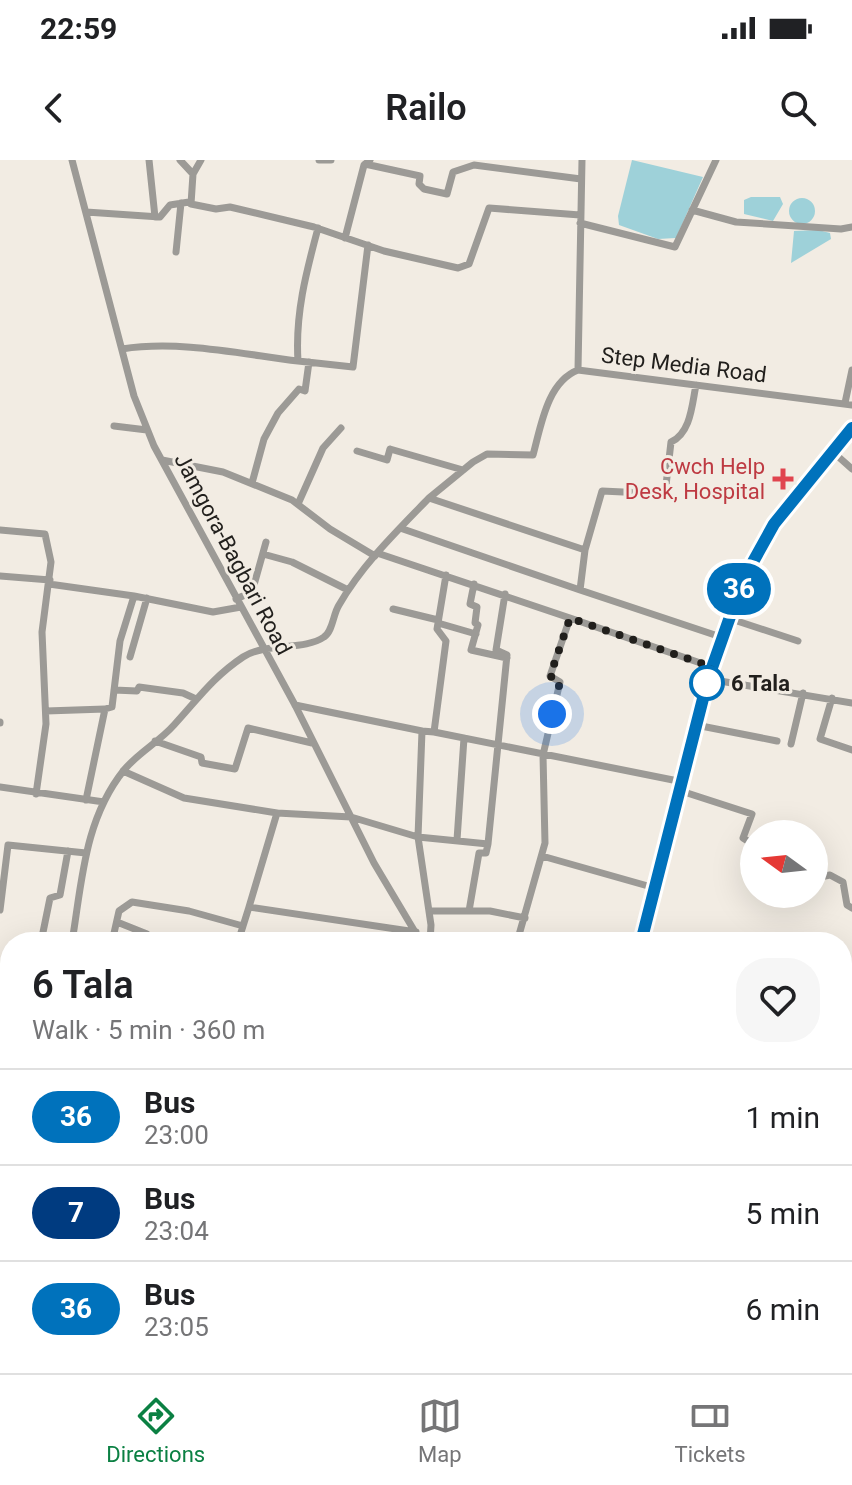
<!DOCTYPE html>
<meta charset="utf-8">
<style>
:root{--surface:#fff;--page:#f6f6f6;--text:#202124;--muted:#757577;--line:#e0e0e0;--accent:#0b8043}
body{margin:0;font-family:Roboto,sans-serif;background:var(--page);color:var(--text);height:100vh;display:flex;flex-direction:column;font-size:30px;white-space:nowrap}
*{box-sizing:border-box;margin:0}
p{font-size:26px;color:var(--muted)}
.icon{flex:none;width:44px;height:44px;fill:none;stroke:currentColor;stroke-width:2;stroke-linecap:round;stroke-linejoin:round}
.map{position:relative;flex:1;overflow:hidden}
.details{position:absolute;left:0px;top:772px;width:852px;height:442px;display:flex;flex-direction:column;background:var(--surface);border-radius:32px 32px 0 0;box-shadow:0 8px 32px #0002}
.details>*{flex:none}
.badge{padding:0 16px;border-radius:26px;font-size:28px;line-height:52px}
.needle{width:52px;rotate:285deg}
.tools{position:absolute;left:740px;top:660px;display:grid;gap:16px}
.tools a{display:grid;place-items:center;width:88px;height:88px;border-radius:50%;background:var(--surface);box-shadow:0 8px 32px #0002;font-size:40px}
.you{position:absolute;width:40px;height:40px;margin:-20px;border:6px solid #fff;border-radius:50%;background:#1a73e8;box-shadow:0 0 0 12px #1a73e833}
.map>.badge{position:absolute;translate:-50% -50%;box-shadow:0 0 0 4px #fff}
.round{display:grid;place-items:center;flex:none;width:84px;height:84px;border-radius:32px;background:var(--page)}
.overview{display:flex;align-items:center;justify-content:space-between;height:136px;padding:0 32px}
h1{font-size:38px;font-weight:600;line-height:60px}
ul{padding:0;list-style:none}
li{display:flex;align-items:center;gap:24px;height:96px;padding:0 32px;border-top:2px solid var(--line)}
li div{flex:1}
li b{display:block;font-size:30px}
li em{font-style:normal}
li .badge{min-width:88px;font-weight:700;text-align:center}
.status{display:flex;justify-content:space-between;align-items:center;height:56px;padding:0 40px;background:var(--surface);direction:ltr}
.status svg{height:22px;fill:currentColor}
header{display:flex;justify-content:space-between;align-items:center;height:104px;padding:0 32px;background:var(--surface);font-size:36px;font-weight:600}
.dock{display:flex;justify-content:space-around;align-items:center;height:112px;border-top:2px solid var(--line);background:var(--surface);font-size:22px;color:var(--muted)}
.dock a{display:grid;justify-items:center;gap:4px}
.dock .active{color:var(--accent)}
.map>svg:first-child{display:block}
.green{fill:#d9c7ac}
.water{fill:#9ed1d9}
.lines{fill:none;stroke-linecap:round;stroke-linejoin:round}
.minor{stroke:#9c9a96;stroke-width:7}
.highway{stroke:#434038;stroke-width:11}
.line-casing{stroke:#fff;stroke-width:18}
.line{stroke:#0072bc;stroke-width:12}
.walk{stroke:#211f1c;stroke-width:8;stroke-dasharray:0 14.4}
.health-dot{fill:#e0444e;stroke:#f2ece3;stroke-width:3}
.stop-dot{fill:#fff;stroke:#0072bc;stroke-width:4}
.labels{text-anchor:middle;dominant-baseline:central;stroke-width:6;stroke-linejoin:round;paint-order:stroke}
.street-label{font-size:22px;fill:#211f1c;stroke:#f2ece3}
.health-label{font-size:22px;fill:#be3a42;stroke:#f2ece3;text-anchor:end}
.stop-label{font-size:22px;font-weight:bold;fill:#211f1c;stroke:#f2ece3;text-anchor:start}
</style>
<div class="status"><b>22:59</b><svg viewBox="0 0 49 12"><path d="M0 12V9h3v3zM5 12V6h3v6zM10 12V3h3v9zM15 12V0h3v12zM26 1h20v11H26zM47 4h2v5h-2z"/></svg></div>
<header><svg class="icon" aria-label="back" viewBox="0 0 24 24"><path d="M15 5l-7 7 7 7"/></svg>Railo<svg class="icon" aria-label="search" viewBox="0 0 24 24"><circle cx="10" cy="10" r="6"/><path d="M15 15l6 6"/></svg></header>
<div class="map">
<svg width="852" height="1213" viewBox="0 0 852 1213">
<rect width="100%" height="100%" fill="#f2ece3"/>
<path class="green" d="M 842,916 L 852,918 L 852,966 L 842,1003 Z"/>
<path class="water" d="M 632,0 L 703,17 L 676,78 L 658,79 L 619,65 L 618,56 Z
M 751,37 L 780,37 L 783,44 L 773,61 L 744,54 L 744,40 Z
M789 51a13 13 0 1 1 26 0a13 13 0 1 1-26 0Z
M 818,70 L 830,73 L 831,79 L 791,103 L 794,71 Z"/>
<g class="lines">
<path class="minor" d="M 72,0 L 134,236 L 154,286 L 295,545 L 374,703 L 421,782
M 149,0 L 155,57
M 180,0 L 193,14 L 191,44 L 216,49 L 230,47 L 314,67 L 384,91 L 458,108 L 469,104 L 489,48 L 580,55
M 319,0 L 331,0
M 582,0 L 578,210 L 852,245
M 365,4 L 420,16 L 419,24 L 424,29 L 447,34 L 453,12 L 474,5 L 581,19
M 193,14 L 201,0
M 692,50 L 736,62 L 841,69 L 852,67
M 86,52 L 160,57 L 170,45 L 189,42
M 580,63 L 675,87 L 716,0
M 345,78 L 364,5 L 370,0
M 176,92 L 181,43
M 122,189 C 179,180 241,194 298,201 C 295,154 306,113 318,68
M 298,201 L 353,207 L 368,85
M 578,210 C 547,222 541,266 533,295 L 487,294 L 473,302 L 429,338 L 585,390 L 580,430 L 721,477
M 845,243 L 852,210
M 114,266 L 147,270
M 357,291 L 387,300 L 390,289 L 463,310
M 833,292 L 852,309
M 162,300 L 223,312 L 292,340 L 330,369 L 375,396
M 252,323 L 264,279 L 278,253 L 299,229 L 305,231 L 309,202
M 298,344 L 323,288 L 341,268
M 400,368 L 580,430
M 0,370 L 45,374 L 51,402 L 42,472 L 46,564 L 36,634
M 585,390 L 602,331 L 665,334 L 671,282 C 691,273 692,244 696,225
M 377,393 L 570,458
M 263,394 L 292,402 L 348,430
M 0,416 L 50,420
M 49,424 L 134,436 L 213,452 L 241,447
M 474,424 L 470,444 L 477,447 L 475,463 L 478,465 L 471,490 L 507,498
M 236,439 L 252,432 L 266,382
M 393,449 L 438,460
M 728,458 L 798,481
M 438,463 L 476,474
M 130,497 L 147,438
M 708,519 L 852,543
M 114,530 L 137,531 L 139,527 L 183,533 L 196,539
M 832,538 L 820,579 L 852,590
M 295,545 L 422,571
M 46,551 L 105,549
M 0,562 L 0,563
M 696,565 L 777,581
M 434,572 L 683,622
M 155,581 L 201,597 L 202,603 L 235,609 L 248,568 L 312,583
M 791,584 L 803,533
M 123,611 L 184,638 L 277,653
M 0,627 L 104,642
M 681,631 L 752,654 L 743,678 L 754,685
M 86,640 L 105,549 L 112,547 L 120,481 L 134,436
M 457,680 L 464,578
M 542,696 L 655,728
M 814,714 L 820,717 L 830,715 L 843,722 L 847,745 L 852,748
M 249,747 L 277,653 L 351,657 L 418,677 L 488,684 L 507,495 L 496,490 L 505,434
M 0,750 L 8,685 L 86,693
M 429,751 L 490,751 L 525,758
M 469,751 L 479,693 L 486,693 L 488,684
M 117,762 L 147,774 L 154,782
M 756,778 L 757,782
M 41,782 L 50,738 L 60,735 L 68,691
M 72,782 C 82,722 84,660 124,610 C 139,592 159,582 174,565 C 197,540 213,517 243,497 C 266,482 304,491 324,477 C 333,471 333,454 339,445 C 362,405 397,371 429,338
M 112,782 L 119,751 L 132,742 L 189,751 L 243,766
M 238,782 L 249,747 L 416,772 L 413,782
M 430,782 L 431,765 L 418,677 L 422,571 L 434,572 L 446,481 L 437,469 L 446,415
M 517,782 L 545,683 L 543,595 L 560,522 L 550,516 L 570,458 L 712,507
M 842,806 L 852,809
M 0,845 L 10,846
M 0,899 L 10,900
M 842,910 L 852,912
M 0,927 L 2,917
M 0,998 L 4,975
M 842,1021 L 852,978
M 0,1048 L 0,1049
M 0,1073 L 10,1076
M 0,1097 L 10,1098
M 842,1139 L 852,1141
M 0,1159 L 10,1161
M 846,1176 L 852,1178
M 239,1204 L 252,1213
M 710,1204 L 718,1213
M 17,1213 L 19,1204
M 87,1213 L 90,1204
M 338,1213 L 341,1204
M 428,1213 L 440,1204
M 448,1213 L 450,1204
M 595,1213 L 597,1204
M 688,1213 L 690,1204
M 780,1213 L 788,1204"/>
<path class="highway" d="M 641,782 L 708,519 L 743,420 L 774,364 L 852,268
M 504,1213 L 507,1204"/>
</g>
<g class="lines">
<defs>
<path id="line" d="M 641,782 L 708,519 L 743,420 L 774,364 L 852,268"/>
</defs>
<use href="#line" class="line-casing"/>
<use href="#line" class="line"/>
<path class="walk" d="M 552,554 L 560,522 L 550,516 L 570,458 L 712,507 L 707,523"/>
</g>
<path class="health-dot" d="M779 307h8v8h8v8h-8v8h-8v-8h-8v-8h8z"/>
<circle class="stop-dot" cx="707" cy="523" r="16"/>
<g class="labels">
<g class="street-label">
<text transform="translate(684 205) rotate(7)">Step Media Road</text>
<text transform="translate(233 394) rotate(62)">Jamgora-Bagbari Road</text>
</g>
<g class="health-label">
<text x="765" y="306">Cwch Help<tspan x="765" dy="25">Desk, Hospital</tspan></text>
</g>
<g class="stop-label">
<text x="731" y="523">6 Tala</text>
</g>
</g>
</svg>
<div class="tools">
<a><svg class="needle" viewBox="-14 -14 28 28"><path d="M0-13l5 13h-10z" fill="#e53935"/><path d="M0 13l5-13h-10z" fill="#757577"/></svg></a>
</div>
<div class="you" style="left:552px;top:554px"></div>
<b class="badge" style="left:739px;top:429px;background:#0072bc;color:#fff">36</b>
<section class="details">
<div class="overview"><div><h1>6 Tala</h1><p>Walk · 5 min · 360 m</p></div><a class="round"><svg class="icon" aria-label="heart" viewBox="0 0 24 24"><path d="M12 20l-8-8c-3-5 5-10 8-4 3-6 11-1 8 4z"/></svg></a></div>
<ul>
<li><span class="badge" style="background:#0072bc;color:#fff">36</span><div><b>Bus</b><p>23:00</p></div><em>1 min</em></li>
<li><span class="badge" style="background:#003b80;color:#fff">7</span><div><b>Bus</b><p>23:04</p></div><em>5 min</em></li>
<li><span class="badge" style="background:#0072bc;color:#fff">36</span><div><b>Bus</b><p>23:05</p></div><em>6 min</em></li>
</ul>
</section>
</div>
<nav class="dock">
<a class="active"><svg class="icon" aria-label="directions" viewBox="0 0 24 24"><path d="M12 3l9 9-9 9-9-9zM9 14v-3h6M13 9l2 2-2 2"/></svg>Directions</a>
<a><svg class="icon" aria-label="map" viewBox="0 0 24 24"><path d="M3 6l6-2 6 2 6-2v14l-6 2-6-2-6 2zM9 4v14M15 6v14"/></svg>Map</a>
<a><svg class="icon" aria-label="tickets" viewBox="0 0 24 24"><path d="M3 7h18v10H3zM15 7v10"/></svg>Tickets</a>
</nav>
